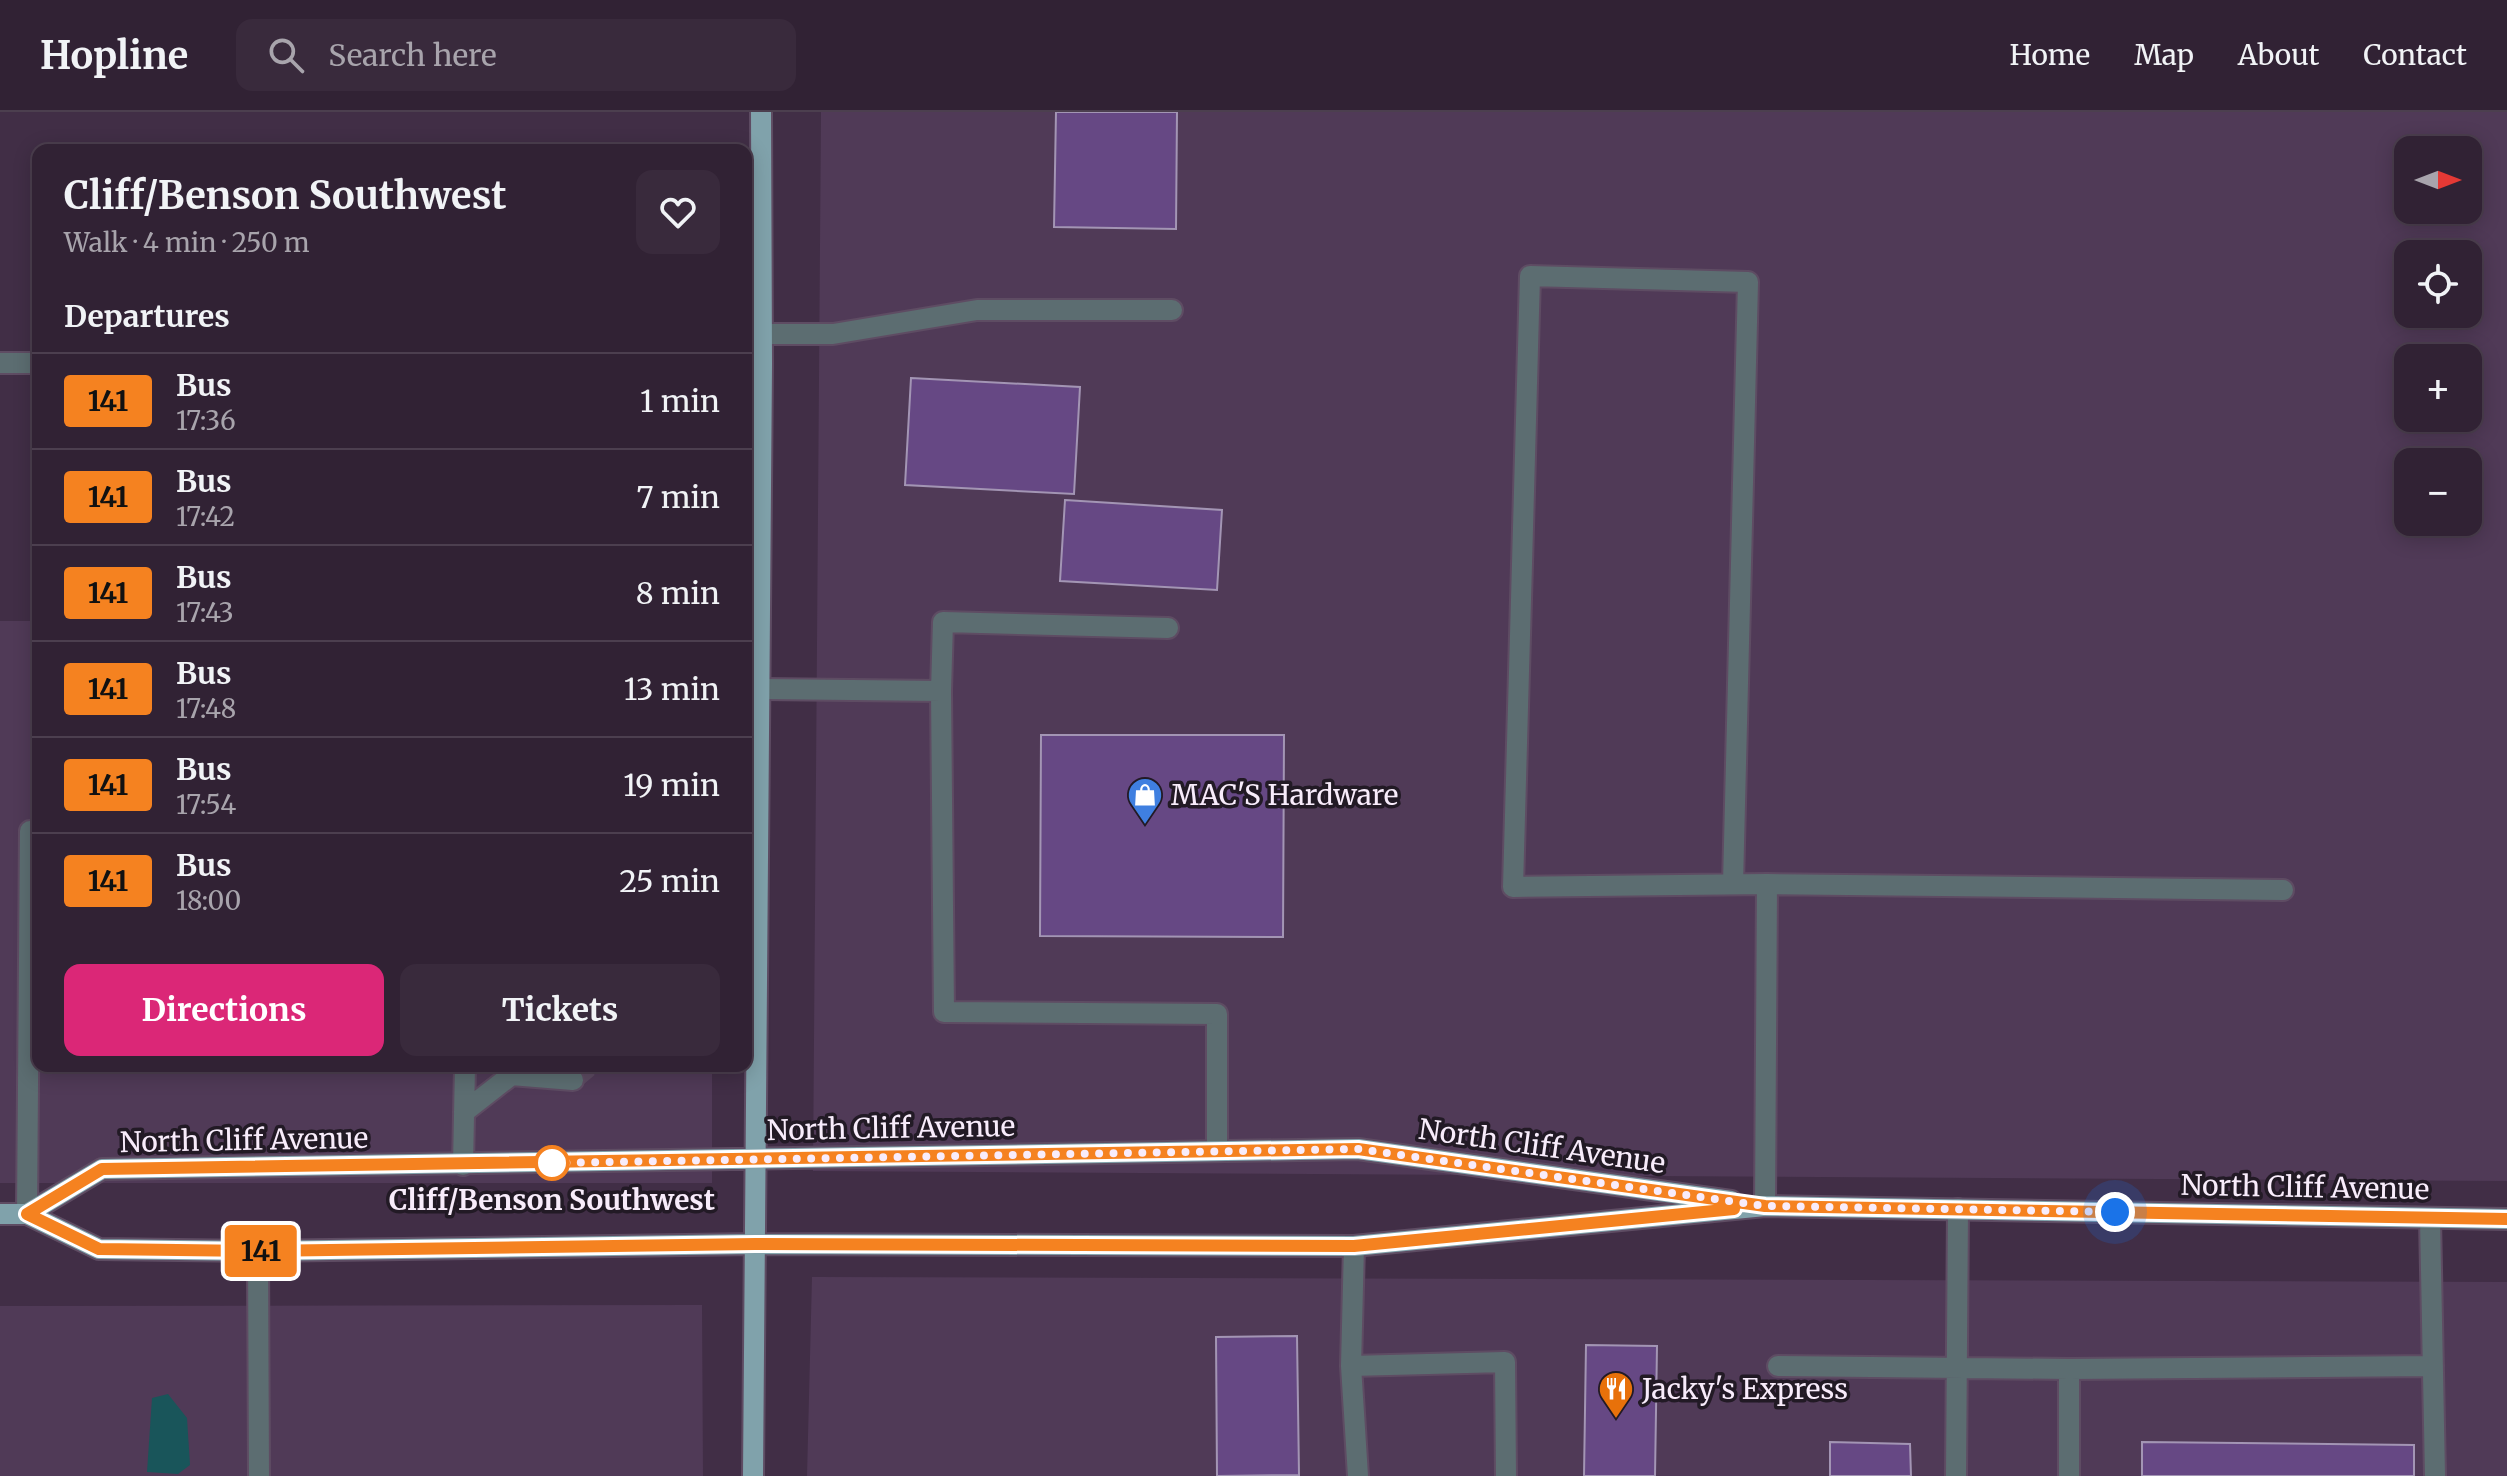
<!DOCTYPE html>
<meta charset="utf-8">
<style>
:root{--surface:#312234;--page:#392a3c;--text:#f1f3f6;--muted:#a8a4ac;--line:#4c3f4f;--accent:#db2777}
body{margin:0;font-family:Merriweather,serif;background:var(--page);color:var(--text);height:100vh;display:flex;flex-direction:column;font-size:30px;white-space:nowrap}
*{box-sizing:border-box;margin:0}
p{font-size:26px;color:var(--muted)}
.icon{flex:none;width:44px;height:44px;fill:none;stroke:currentColor;stroke-width:2;stroke-linecap:round;stroke-linejoin:round}
.map{position:relative;flex:1;overflow:hidden}
.details{position:absolute;left:32px;top:32px;width:720px;height:928px;display:flex;flex-direction:column;background:var(--surface);border-radius:16px;box-shadow:0 4px 20px #0003,0 0 0 2px var(--line)}
.details>*{flex:none}
.badge{padding:0 16px;border-radius:6px;font-size:28px;line-height:52px}
.needle{width:52px;rotate:90deg}
.buttons{position:absolute;left:2394px;top:24px;display:grid;gap:16px}
.buttons a{display:grid;place-items:center;width:88px;height:88px;border-radius:16px;background:var(--surface);box-shadow:0 4px 20px #0003,0 0 0 2px var(--line);font-size:40px}
.you{position:absolute;width:40px;height:40px;margin:-20px;border:6px solid #fff;border-radius:50%;background:#1a73e8;box-shadow:0 0 0 12px #1a73e833}
.map>.badge{position:absolute;translate:-50% -50%;box-shadow:0 0 0 4px #fff}
h2{padding:0 32px;font-size:30px;line-height:72px}
.round{display:grid;place-items:center;flex:none;width:84px;height:84px;border-radius:16px;background:var(--page)}
.overview{display:flex;align-items:center;justify-content:space-between;height:136px;padding:0 32px}
h1{font-size:38px;font-weight:700;line-height:60px}
.primary-button{display:flex;gap:16px;margin-top:auto;padding:16px 32px}
.primary-button a{flex:1;height:92px;border-radius:16px;background:var(--accent);color:#fff;font-size:32px;font-weight:700;line-height:92px;text-align:center}
.primary-button a+a{background:var(--page);color:var(--text)}
ul{padding:0;list-style:none}
li{display:flex;align-items:center;gap:24px;height:96px;padding:0 32px;border-top:2px solid var(--line)}
li div{flex:1}
li b{display:block;font-size:30px}
li em{font-style:normal}
li .badge{min-width:88px;font-weight:700;text-align:center}
header{display:flex;align-items:center;gap:48px;box-sizing:border-box;height:112px;padding:0 40px;background:var(--surface);border-bottom:2px solid var(--line)}
header strong{font-size:38px}
nav{display:flex;gap:44px;margin-inline-start:auto;font-size:28px}
.search{width:560px;height:72px;background:var(--page);display:flex;align-items:center;gap:20px;box-sizing:border-box;padding:0 28px;border-radius:16px;color:var(--muted);font-size:30px}
.map>svg:first-child{display:block}
.built{fill:#503a57;fill-rule:evenodd}
.water{fill:#19555a}
.building{fill:#664884;stroke:#a395b4;stroke-width:2}
.lines{fill:none;stroke-linecap:round;stroke-linejoin:round}
.minor-tunnel{stroke:#5c4a61;stroke-width:20;stroke-dasharray:20 10;stroke-linecap:butt}
.minor-casing{stroke:#5e4c63;stroke-width:24}
.major-casing{stroke:#5e4c63;stroke-width:24}
.minor{stroke:#5c6d71;stroke-width:20}
.major{stroke:#80a2ab;stroke-width:20}
.line-casing{stroke:#fff;stroke-width:18}
.line{stroke:#f58220;stroke-width:12}
.walk{stroke:#f8ecfb;stroke-width:8;stroke-dasharray:0 14.4}
.stop-dot{fill:#fff;stroke:#f58220;stroke-width:4}
.labels{text-anchor:middle;dominant-baseline:central;stroke-width:7;stroke-linejoin:round;paint-order:stroke}
.poi-label{font-size:28px;fill:#f8ecfb;stroke:#221a25;text-anchor:start}
.street-label{font-size:28px;fill:#f8ecfb;stroke:#221a25}
.stop-label{font-size:28px;font-weight:bold;fill:#f8ecfb;stroke:#221a25}
</style>
<header>
<strong>Hopline</strong>
<div class="search"><svg class="icon" aria-label="search" viewBox="0 0 24 24"><circle cx="10" cy="10" r="6"/><path d="M15 15l6 6"/></svg>Search here</div>
<nav><a>Home</a><a>Map</a><a>About</a><a>Contact</a></nav>
</header>
<div class="map">
<svg width="2507" height="1364" viewBox="0 0 2507 1364">
<rect width="100%" height="100%" fill="#412e46"/>
<path class="built" d="M 821,0 L 2507,0 L 2507,1069 L 813,1059 ZM 2408,38 L 2468,38 L 2468,98 L 2408,98 ZM 2408,142 L 2468,142 L 2468,202 L 2408,202 ZM 2408,246 L 2468,246 L 2468,306 L 2408,306 ZM 2408,350 L 2468,350 L 2468,410 L 2408,410 Z
M 0,509 L 38,509 L 38,954 L 712,954 L 712,1071 L 0,1071 Z
M 812,1165 L 2507,1170 L 2507,1364 L 807,1364 Z
M 702,1193 L 703,1364 L 0,1364 L 0,1194 Z"/>
<path class="water" d="M 168,1282 L 187,1306 L 190,1353 L 178,1362 L 147,1360 L 152,1286 Z"/>
<path class="building" d="M 1056,0 L 1177,0 L 1176,117 L 1054,115 Z
M 911,266 L 1080,275 L 1074,382 L 905,373 Z
M 1065,388 L 1222,398 L 1217,478 L 1060,469 Z
M 1041,623 L 1284,623 L 1283,825 L 1040,824 Z
M 1297,1224 L 1299,1363 L 1217,1364 L 1216,1225 Z
M 1586,1233 L 1657,1234 L 1655,1364 L 1584,1364 Z
M 1830,1330 L 1910,1332 L 1911,1364 L 1830,1364 Z
M 2142,1330 L 2414,1333 L 2414,1364 L 2142,1364 Z"/>
<g class="lines">
<path class="minor-tunnel" d="M 573,968 L 590,954"/>
<defs>
<path id="minor" d="M 762,222 L 833,222 L 977,198 L 1172,198
M 0,251 L 38,251
M 759,577 L 941,579 L 944,900 L 1217,902 L 1217,1039
M 941,579 L 943,510 L 1168,516
M 1733,772 L 1748,170 L 1530,164 L 1513,775 L 1767,772
M 513,958 L 511,963 L 573,968
M 464,1000 L 523,954
M 463,1053 L 465,954
M 1765,1094 L 1767,772 L 2283,778
M 27,1102 L 30,719 L 38,719
M 2430,1106 L 2435,1364
M 1354,1134 L 1351,1254 L 1358,1364
M 258,1139 L 259,1364
M 1351,1254 L 1505,1250 L 1506,1364
M 1778,1254 L 2069,1257
M 1956,1364 L 1958,1097
M 2069,1364 L 2069,1257 L 2433,1254"/>
<path id="major" d="M 0,1102 L 27,1102 L 99,1137 L 258,1139 L 755,1132 L 1354,1134 L 1765,1094 L 2507,1107
M 27,1102 L 102,1057 L 1358,1037 L 1731,1089
M 753,1364 L 762,251 L 761,0"/>
</defs>
<use href="#minor" class="minor-casing"/>
<use href="#major" class="major-casing"/>
<use href="#minor" class="minor"/>
<use href="#major" class="major"/>
</g>
<g class="lines">
<defs>
<path id="line" d="M 1734,1097 L 1354,1134 L 755,1132 L 258,1139 L 99,1137 L 27,1102 L 102,1057 L 1358,1037 L 1765,1094 L 2507,1107"/>
</defs>
<use href="#line" class="line-casing"/>
<use href="#line" class="line"/>
<path class="walk" d="M 552,1051 L 1358,1037 L 1765,1094 L 2115,1100"/>
</g>
<defs>
<symbol id="shop-pin" viewBox="-11 -11 22 30"><path d="M0 17L-7.5 6A9.5 9.5 0 1 1 7.5 6Z" fill="#3f7fe0" stroke="#221a25"/><path d="M-5-2.5h2.3a2.7 3.5 0 0 1 5.4 0H5L5.5 6h-11ZM-1.5-2.5h3a1.5 2.3 0 0 0-3 0Z" fill="#fff"/></symbol>
<symbol id="restaurant-pin" viewBox="-11 -11 22 30"><path d="M0 17L-7.5 6A9.5 9.5 0 1 1 7.5 6Z" fill="#e8710a" stroke="#221a25"/><path d="M-5-6h1v4h1v-4h1v4h1v-4h1v5L-1.5 .5V6h-2V.5L-5-1ZM5-6V6H3V1.5H1.5Q1.5-4 5-6Z" fill="#fff"/></symbol>
</defs>
<g fill-rule="evenodd">
<use href="#shop-pin" x="1125" y="663" width="40" height="54"/>
<use href="#restaurant-pin" x="1596" y="1257" width="40" height="54"/>
</g>
<circle class="stop-dot" cx="552" cy="1051" r="16"/>
<g class="labels">
<g class="poi-label">
<text x="1171" y="683">MAC'S Hardware</text>
<text x="1642" y="1277">Jacky's Express</text>
</g>
<g class="street-label">
<text transform="translate(891 1016) rotate(-1)">North Cliff Avenue</text>
<text transform="translate(244 1028) rotate(-1)">North Cliff Avenue</text>
<text transform="translate(1542 1034) rotate(8)">North Cliff Avenue</text>
<text transform="translate(2305 1075) rotate(1)">North Cliff Avenue</text>
</g>
<g class="stop-label">
<text x="552" y="1088">Cliff/Benson Southwest</text>
</g>
</g>
</svg>
<div class="buttons">
<a><svg class="needle" viewBox="-14 -14 28 28"><path d="M0-13l5 13h-10z" fill="#e53935"/><path d="M0 13l5-13h-10z" fill="#a8a4ac"/></svg></a>
<a><svg class="icon" aria-label="locate" viewBox="0 0 24 24"><circle cx="12" cy="12" r="6"/><path d="M12 2v4M12 18v4M2 12h4M18 12h4"/></svg></a>
<a>+</a>
<a>−</a>
</div>
<div class="you" style="left:2115px;top:1100px"></div>
<b class="badge" style="left:261px;top:1139px;background:#f58220;color:#111">141</b>
<section class="details">
<div class="overview"><div><h1>Cliff/Benson Southwest</h1><p>Walk · 4 min · 250 m</p></div><a class="round"><svg class="icon" aria-label="heart" viewBox="0 0 24 24"><path d="M12 20l-8-8c-3-5 5-10 8-4 3-6 11-1 8 4z"/></svg></a></div>
<h2>Departures</h2>
<ul>
<li><span class="badge" style="background:#f58220;color:#111">141</span><div><b>Bus</b><p>17:36</p></div><em>1 min</em></li>
<li><span class="badge" style="background:#f58220;color:#111">141</span><div><b>Bus</b><p>17:42</p></div><em>7 min</em></li>
<li><span class="badge" style="background:#f58220;color:#111">141</span><div><b>Bus</b><p>17:43</p></div><em>8 min</em></li>
<li><span class="badge" style="background:#f58220;color:#111">141</span><div><b>Bus</b><p>17:48</p></div><em>13 min</em></li>
<li><span class="badge" style="background:#f58220;color:#111">141</span><div><b>Bus</b><p>17:54</p></div><em>19 min</em></li>
<li><span class="badge" style="background:#f58220;color:#111">141</span><div><b>Bus</b><p>18:00</p></div><em>25 min</em></li>
</ul>
<div class="primary-button"><a>Directions</a><a>Tickets</a></div>
</section>
</div>
